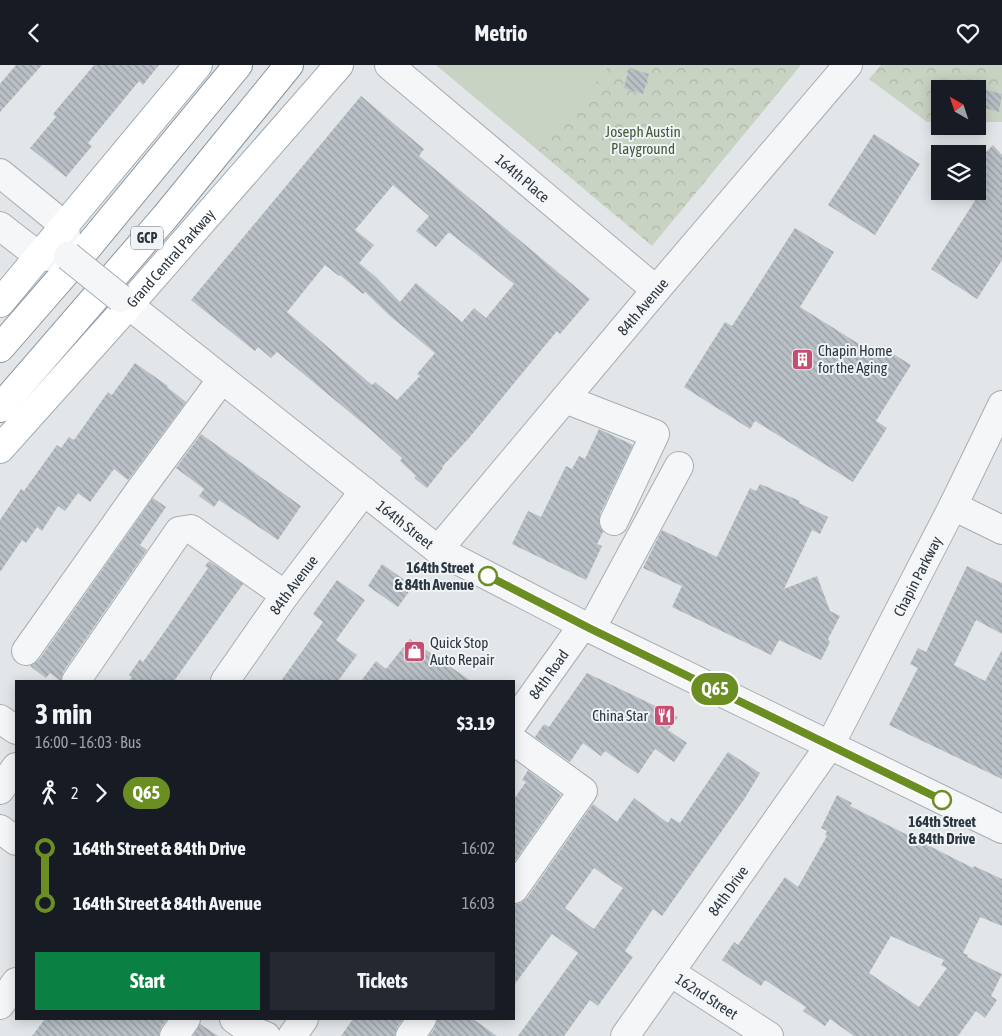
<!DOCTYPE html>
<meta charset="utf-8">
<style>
:root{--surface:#171b24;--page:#242831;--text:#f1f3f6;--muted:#9ea1a6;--accent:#0b8043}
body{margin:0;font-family:"Asap Condensed",sans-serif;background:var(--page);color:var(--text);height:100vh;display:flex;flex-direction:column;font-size:19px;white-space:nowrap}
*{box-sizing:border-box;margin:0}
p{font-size:16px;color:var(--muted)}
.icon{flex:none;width:28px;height:28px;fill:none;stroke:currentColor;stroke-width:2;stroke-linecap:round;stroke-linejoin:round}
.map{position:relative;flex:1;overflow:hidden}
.panel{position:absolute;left:15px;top:615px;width:500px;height:340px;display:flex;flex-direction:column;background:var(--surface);border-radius:0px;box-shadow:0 2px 12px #0003}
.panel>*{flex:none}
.badge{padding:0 10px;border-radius:16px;font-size:18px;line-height:32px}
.needle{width:32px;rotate:321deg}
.tools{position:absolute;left:931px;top:15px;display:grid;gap:10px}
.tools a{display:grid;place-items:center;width:55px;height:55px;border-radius:0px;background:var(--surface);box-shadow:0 2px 12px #0003;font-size:25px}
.map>.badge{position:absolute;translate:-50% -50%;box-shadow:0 0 0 2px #fff}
.legs{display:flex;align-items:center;gap:8px;height:55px;padding:0 20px;font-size:16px}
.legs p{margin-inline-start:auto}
.headline{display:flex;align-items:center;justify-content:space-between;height:85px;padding:0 20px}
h1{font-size:28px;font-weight:700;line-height:38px}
.cta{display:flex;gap:10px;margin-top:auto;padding:10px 20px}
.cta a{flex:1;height:58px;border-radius:0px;background:var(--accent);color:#fff;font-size:20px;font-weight:700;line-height:58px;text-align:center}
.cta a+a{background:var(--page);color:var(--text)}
ul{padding:0 20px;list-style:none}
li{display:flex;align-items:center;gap:18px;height:55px;font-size:19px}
li i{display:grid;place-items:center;width:8px;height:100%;margin:0 6px;background:currentColor}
li i::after{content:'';width:12px;height:12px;margin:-6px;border:4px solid;border-radius:50%;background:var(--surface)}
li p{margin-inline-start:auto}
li:first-child i{background:linear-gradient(#0000 50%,currentColor 0)}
li:last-child i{background:linear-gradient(currentColor 50%,#0000 0)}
header{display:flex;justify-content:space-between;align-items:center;height:65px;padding:0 20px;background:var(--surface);font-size:22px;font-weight:700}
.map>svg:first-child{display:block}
.forest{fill:url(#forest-crowns)}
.pitch{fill:#c9d3c3}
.building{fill:url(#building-back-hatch);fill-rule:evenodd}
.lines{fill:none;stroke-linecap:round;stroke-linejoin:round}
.minor-casing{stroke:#a7aeb3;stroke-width:30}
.major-casing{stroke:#a2acb4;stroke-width:30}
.highway-casing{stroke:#8a959f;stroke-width:30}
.minor{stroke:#f4f6f8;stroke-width:28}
.major{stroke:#fff;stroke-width:28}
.highway{stroke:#fff;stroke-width:28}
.minor-bridge-casing{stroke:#a7aeb3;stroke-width:30;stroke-linecap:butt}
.minor-bridge{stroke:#f4f6f8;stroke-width:28}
.line-1-casing{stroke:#fff;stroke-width:11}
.line-1{stroke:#6b8e23;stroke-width:8}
.stop-1-dot{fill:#fff;stroke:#6b8e23;stroke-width:2.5}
.labels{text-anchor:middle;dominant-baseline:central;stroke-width:4;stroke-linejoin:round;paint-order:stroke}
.shield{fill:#f1f4f7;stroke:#666f77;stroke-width:1}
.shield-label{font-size:14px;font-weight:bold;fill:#2b3640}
.park-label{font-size:15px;fill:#445b39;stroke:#f1f4f7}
.street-label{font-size:15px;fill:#2b3640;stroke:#f1f4f7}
.poi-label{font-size:15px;fill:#2b3640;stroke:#f1f4f7;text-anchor:start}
.stop-label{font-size:15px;font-weight:bold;fill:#2b3640;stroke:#f1f4f7;text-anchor:end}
</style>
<header><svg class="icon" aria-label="back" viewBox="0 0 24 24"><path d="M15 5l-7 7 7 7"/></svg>Metrio<svg class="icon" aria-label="heart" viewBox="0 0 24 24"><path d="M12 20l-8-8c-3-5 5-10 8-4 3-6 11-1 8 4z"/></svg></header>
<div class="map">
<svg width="1002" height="971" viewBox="0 0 1002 971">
<defs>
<pattern id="forest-crowns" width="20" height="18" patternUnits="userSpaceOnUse" patternTransform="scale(1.25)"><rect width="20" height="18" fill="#c9d3c3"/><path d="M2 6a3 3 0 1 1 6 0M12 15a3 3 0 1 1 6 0" fill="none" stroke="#adb6a9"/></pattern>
<pattern id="building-back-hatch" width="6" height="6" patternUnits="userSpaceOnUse" patternTransform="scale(1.25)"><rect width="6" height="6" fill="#b9c0c6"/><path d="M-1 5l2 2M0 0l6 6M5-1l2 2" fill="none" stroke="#979da2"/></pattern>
</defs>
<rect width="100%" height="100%" fill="#e2e6e9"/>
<path class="forest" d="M 436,0 L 801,0 L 652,181 Z
M 881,0 L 1002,0 L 1002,57 L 978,57 L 978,24 L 940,24 L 940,57 L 927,57 L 869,14 Z"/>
<path class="pitch" d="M 436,0 L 610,0 L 540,85 Z"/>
<path class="building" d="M 16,0 L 42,0 L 0,47 L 0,19 Z
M 94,0 L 159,0 L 143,20 L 139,16 L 88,78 L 92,81 L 66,112 L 30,83 L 56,52 L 53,49 Z
M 629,3 L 649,9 L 643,29 L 624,23 Z
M 978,23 L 1002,29 L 999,47 L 978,41 Z
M 361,31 L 424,84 L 419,91 L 590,234 L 560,269 L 557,266 L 469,373 L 442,402 L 443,403 L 427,423 L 414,413 L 416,411 L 400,396 L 402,393 L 371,365 L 277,287 L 271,293 L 258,282 L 255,286 L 191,235 ZM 393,120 L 429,151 L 416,166 L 436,182 L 448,168 L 450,168 L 514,219 L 486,253 L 474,243 L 462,257 L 416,218 L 400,237 L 376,212 L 359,198 L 374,180 L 355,165 ZM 325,200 L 339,211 L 340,210 L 363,229 L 365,227 L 390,251 L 435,288 L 417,309 L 420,311 L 397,335 L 375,317 L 372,320 L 287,247 Z
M 874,69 L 920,99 L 875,170 L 828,140 Z
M 993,80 L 1002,90 L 1002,195 L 977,234 L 931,204 L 978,131 L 978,95 Z
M 795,163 L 834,187 L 800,242 L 875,289 L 880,281 L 911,300 L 876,356 L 887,363 L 853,417 L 755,356 L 750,364 L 684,322 L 725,257 L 732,261 Z
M 135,298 L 168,321 L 167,322 L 186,337 L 128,415 L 114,404 L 90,437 L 78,428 L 65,446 L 58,441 L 42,466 L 37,462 L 26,478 L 22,475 L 0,507 L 0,455 L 21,424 L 24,426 L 57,380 L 61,383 L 69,372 L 74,375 L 108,327 L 112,330 Z
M 599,364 L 633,380 L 600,449 L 599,458 L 603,467 L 597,479 L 602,481 L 586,515 L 512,479 L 528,446 L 541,452 L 566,401 L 572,404 L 579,391 L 585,394 Z
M 201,369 L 301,441 L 278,475 L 219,435 L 214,442 L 199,431 L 204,424 L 176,403 Z
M 760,419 L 800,436 L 799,438 L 828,452 L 820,469 L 812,465 L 784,524 L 817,511 L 830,546 L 840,551 L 828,574 L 830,577 L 821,595 L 779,575 L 771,590 L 672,542 L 682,521 L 643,503 L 662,465 L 717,492 L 750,423 L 756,426 Z
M 153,433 L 166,442 L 140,480 L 147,485 L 63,607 L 61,616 L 50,608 L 46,613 L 30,601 L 39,595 Z
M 209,496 L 243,519 L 174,616 L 129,616 L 132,612 L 129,610 L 140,594 L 143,597 L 165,566 L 208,503 L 205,501 Z
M 382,499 L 413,521 L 398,542 L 368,521 Z
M 967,501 L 1002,518 L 1002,569 L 976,555 L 954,600 L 985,616 L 1002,585 L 1002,714 L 889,660 L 918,603 L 910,599 L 918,583 L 926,587 Z
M 337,515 L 365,535 L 336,575 L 357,590 L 338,616 L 281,616 L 323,557 L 313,549 Z
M 410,574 L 471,616 L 361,616 L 376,596 L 386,604 Z
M 587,608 L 678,652 L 668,665 L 687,678 L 674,697 L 655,684 L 638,709 L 605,686 L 601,691 L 583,678 L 570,697 L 535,672 L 544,659 L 549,662 Z
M 728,687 L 760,708 L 745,733 L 662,851 L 653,844 L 625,886 L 633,892 L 598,941 L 590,935 L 564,971 L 518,971 L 578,888 L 552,869 L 514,920 L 514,842 L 516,839 L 521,838 L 527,833 L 593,739 L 617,757 L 634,733 L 668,758 L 671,753 L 680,758 ZM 594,803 L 623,823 L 594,864 L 565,843 Z
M 528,705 L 561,730 L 514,797 L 514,734 L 526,717 L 522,715 Z
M 837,730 L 852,738 L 850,741 L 973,803 L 974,801 L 1002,814 L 1002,861 L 980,852 L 963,888 L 968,890 L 967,892 L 1002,909 L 991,931 L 997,935 L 985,953 L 976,946 L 958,971 L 854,971 L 830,954 L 825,961 L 803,946 L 806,942 L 765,915 L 761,921 L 722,895 L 734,877 L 738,880 L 785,812 L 798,822 L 827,771 L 825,770 L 827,766 L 821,763 ZM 891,871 L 944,895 L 941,900 L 947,903 L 919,942 L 869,908 Z
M 45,954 L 167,954 L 161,962 L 159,971 L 32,971 Z
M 353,954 L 403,954 L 397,962 L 395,971 L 341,971 Z
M 437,954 L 473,954 L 497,971 L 429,971 L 435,963 Z
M 200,959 L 218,971 L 193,971 Z"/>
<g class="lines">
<defs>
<g id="minor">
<path id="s1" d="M 389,0 L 656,225"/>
<path d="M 0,108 L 65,161 L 68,191 L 40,192 L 0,161"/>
<path id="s2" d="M 120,233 L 438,485 L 583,560 L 1002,764"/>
<path d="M 565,334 L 655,369 L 614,456"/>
<path d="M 953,441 L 1002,465"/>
<path id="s3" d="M 438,485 L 656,225 L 848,0"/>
<path d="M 591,564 L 679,401"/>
<path d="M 26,586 L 140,425 L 222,314"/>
<path d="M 76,616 L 179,466 L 191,464 L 285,530"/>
<path id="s4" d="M 225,616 L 285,530 L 364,426"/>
<path d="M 0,654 L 16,665"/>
<path id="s5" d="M 514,657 L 583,560"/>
<path d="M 514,676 L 583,726 L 514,824"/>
<path d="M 0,725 L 16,702"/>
<path d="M 0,764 L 16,776"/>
<path id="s6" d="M 670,907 L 769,971"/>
<path d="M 0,940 L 16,917"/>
<path d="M 234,954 L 248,964 L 266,971"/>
<path d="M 174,971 L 186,954"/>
<path d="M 292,971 L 304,954"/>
<path d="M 410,971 L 422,954"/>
<path id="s7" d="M 625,971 L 830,680 L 953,441 L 1002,340"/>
</g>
<g id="major">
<path d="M 0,238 L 198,0"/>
<path id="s8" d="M 0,384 L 129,240 L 339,0"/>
</g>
<path id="highway" d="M 0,283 L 87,183 L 238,0
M 0,343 L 165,152 L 289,0"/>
</defs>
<use href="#minor" class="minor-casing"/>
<use href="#major" class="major-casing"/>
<use href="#highway" class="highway-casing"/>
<use href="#minor" class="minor"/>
<use href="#major" class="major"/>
<use href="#highway" class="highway"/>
<defs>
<path id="minor-bridge" d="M 68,191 L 120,233"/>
</defs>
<use href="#minor-bridge" class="minor-bridge-casing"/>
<use href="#minor-bridge" class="minor-bridge"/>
</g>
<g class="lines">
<defs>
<path id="line-1" d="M 488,511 L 591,564 L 942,735"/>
</defs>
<use href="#line-1" class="line-1-casing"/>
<use href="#line-1" class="line-1"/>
</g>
<defs>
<symbol id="building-square" viewBox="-11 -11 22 22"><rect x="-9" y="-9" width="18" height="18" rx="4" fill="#c64f71" stroke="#f1f4f7"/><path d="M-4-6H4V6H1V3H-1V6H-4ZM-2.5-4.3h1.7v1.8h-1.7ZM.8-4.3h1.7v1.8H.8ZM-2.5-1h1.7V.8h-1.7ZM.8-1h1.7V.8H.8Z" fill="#fff"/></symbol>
<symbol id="shop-square" viewBox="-11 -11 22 22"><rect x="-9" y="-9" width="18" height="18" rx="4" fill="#c64f71" stroke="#f1f4f7"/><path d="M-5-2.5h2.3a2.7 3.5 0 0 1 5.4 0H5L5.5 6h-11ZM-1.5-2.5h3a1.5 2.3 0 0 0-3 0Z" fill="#fff"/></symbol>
<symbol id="restaurant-square" viewBox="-11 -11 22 22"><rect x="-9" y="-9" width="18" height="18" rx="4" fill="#c64f71" stroke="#f1f4f7"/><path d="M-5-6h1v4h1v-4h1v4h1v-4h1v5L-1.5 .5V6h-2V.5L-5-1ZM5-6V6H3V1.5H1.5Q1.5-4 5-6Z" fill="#fff"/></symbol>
</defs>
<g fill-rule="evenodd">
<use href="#building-square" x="790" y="282" width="25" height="25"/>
<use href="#shop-square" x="402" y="574" width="25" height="25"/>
<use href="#restaurant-square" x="652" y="638" width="25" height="25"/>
</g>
<g class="stop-1-dot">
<circle cx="488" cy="511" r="9"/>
<circle cx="942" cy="735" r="9"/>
</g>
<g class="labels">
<rect class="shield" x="131" y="161.5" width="32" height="23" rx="4"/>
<g class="shield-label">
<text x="147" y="173">GCP</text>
</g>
<g class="park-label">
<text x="643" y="66">Joseph Austin<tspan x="643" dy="17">Playground</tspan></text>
</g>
<g class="street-label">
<text stroke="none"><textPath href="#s1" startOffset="175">164th Place</textPath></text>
<text stroke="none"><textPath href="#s8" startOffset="256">Grand Central Parkway</textPath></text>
<text stroke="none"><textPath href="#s3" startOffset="318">84th Avenue</textPath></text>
<text stroke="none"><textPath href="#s2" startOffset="364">164th Street</textPath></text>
<text stroke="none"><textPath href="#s7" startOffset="546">Chapin Parkway</textPath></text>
<text stroke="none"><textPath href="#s4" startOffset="118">84th Avenue</textPath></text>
<text stroke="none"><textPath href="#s5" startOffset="59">84th Road</textPath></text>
<text stroke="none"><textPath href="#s7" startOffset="178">84th Drive</textPath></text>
<text stroke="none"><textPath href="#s6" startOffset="44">162nd Street</textPath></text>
</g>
<g class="poi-label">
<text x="818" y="285">Chapin Home<tspan x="818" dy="17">for the Aging</tspan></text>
<text x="430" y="577">Quick Stop<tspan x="430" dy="17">Auto Repair</tspan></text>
<text x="648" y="650" text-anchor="end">China Star</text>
</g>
<g class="stop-label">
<text x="474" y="502">164th Street<tspan x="474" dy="17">&amp; 84th Avenue</tspan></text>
<text x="942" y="756" text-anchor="middle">164th Street<tspan x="942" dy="17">&amp; 84th Drive</tspan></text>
</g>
</g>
</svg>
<div class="tools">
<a><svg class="needle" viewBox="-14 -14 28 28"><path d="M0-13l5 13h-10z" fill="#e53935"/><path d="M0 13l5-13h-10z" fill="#9ea1a6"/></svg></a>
<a><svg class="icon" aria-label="layers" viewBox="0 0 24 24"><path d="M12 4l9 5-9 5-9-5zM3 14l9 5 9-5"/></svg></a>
</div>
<b class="badge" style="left:715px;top:624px;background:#6b8e23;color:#fff">Q65</b>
<section class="panel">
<div class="headline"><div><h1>3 min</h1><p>16:00 – 16:03 · Bus</p></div><b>$3.19</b></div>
<div class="legs"><svg class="icon" aria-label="walk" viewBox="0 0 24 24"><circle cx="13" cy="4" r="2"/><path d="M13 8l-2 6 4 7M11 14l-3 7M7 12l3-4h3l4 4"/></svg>2<svg class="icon" aria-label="forward" viewBox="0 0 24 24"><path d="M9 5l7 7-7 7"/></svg><b class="badge" style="background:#6b8e23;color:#fff">Q65</b></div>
<ul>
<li><i style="color:#6b8e23"></i><b>164th Street &amp; 84th Drive</b><p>16:02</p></li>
<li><i style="color:#6b8e23"></i><b>164th Street &amp; 84th Avenue</b><p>16:03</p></li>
</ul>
<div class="cta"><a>Start</a><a>Tickets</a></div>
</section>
</div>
